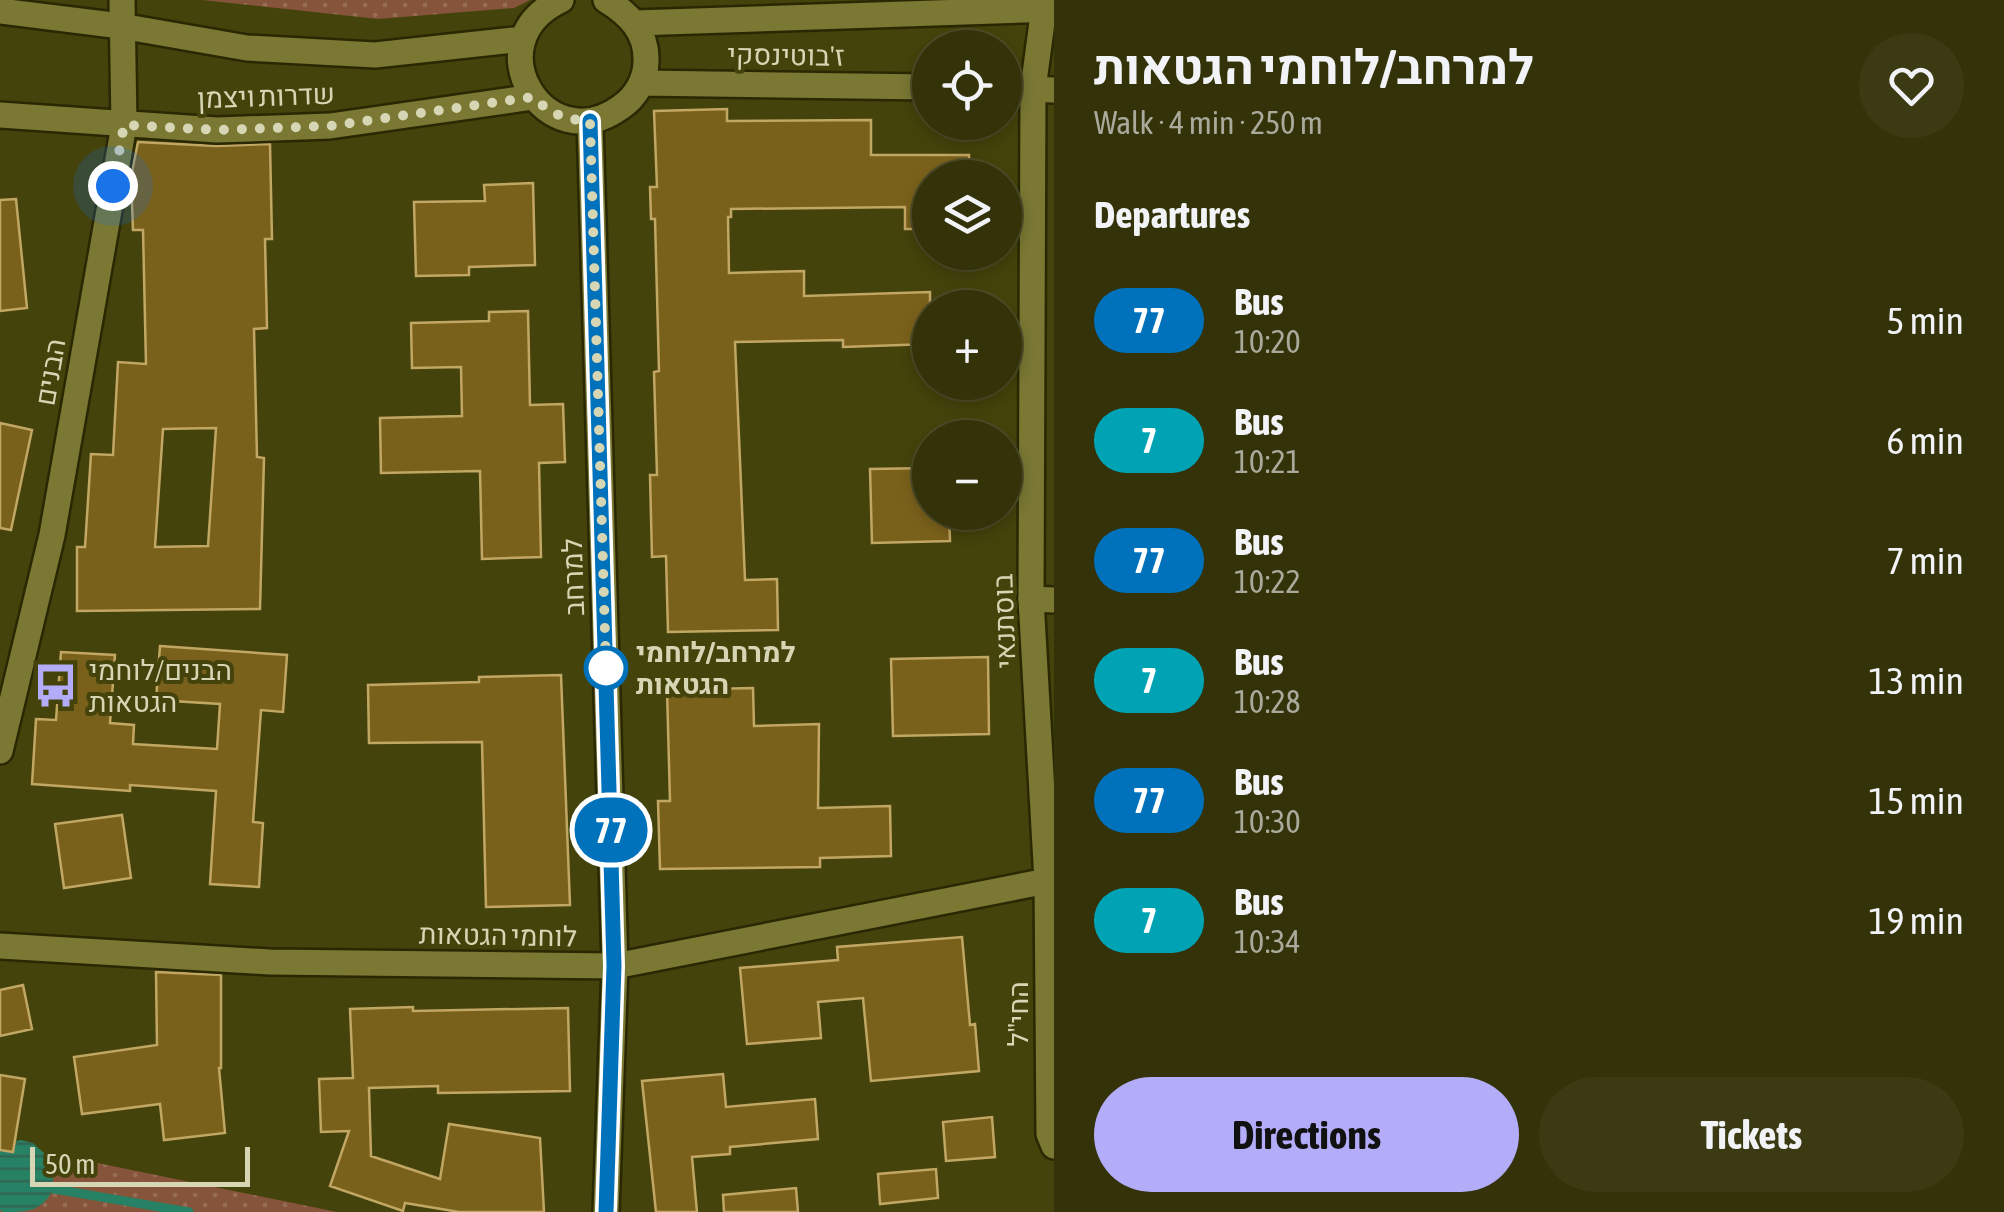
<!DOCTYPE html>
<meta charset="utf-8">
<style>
:root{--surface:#333208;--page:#3b3a12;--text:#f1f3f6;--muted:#a9aa9c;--line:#4e4d29;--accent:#b3adf9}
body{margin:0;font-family:"Asap Condensed",Heebo,sans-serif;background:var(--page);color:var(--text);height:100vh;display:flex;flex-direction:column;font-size:38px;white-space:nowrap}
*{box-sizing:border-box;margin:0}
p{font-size:32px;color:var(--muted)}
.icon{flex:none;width:55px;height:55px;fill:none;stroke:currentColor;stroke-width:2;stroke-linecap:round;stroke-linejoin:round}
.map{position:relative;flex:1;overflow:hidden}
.sheet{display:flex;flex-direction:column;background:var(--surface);width:950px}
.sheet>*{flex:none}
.badge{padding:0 20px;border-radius:32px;font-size:35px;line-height:65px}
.fabs{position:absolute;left:912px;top:30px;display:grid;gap:20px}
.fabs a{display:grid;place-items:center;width:110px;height:110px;border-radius:50%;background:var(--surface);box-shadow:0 5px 15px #0003,0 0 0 2px var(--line);font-size:50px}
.scale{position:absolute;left:30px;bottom:25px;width:220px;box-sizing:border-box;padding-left:10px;border:5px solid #d6d6b4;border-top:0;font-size:28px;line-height:35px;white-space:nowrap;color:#d6d6b4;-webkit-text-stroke:8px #44430b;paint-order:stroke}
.you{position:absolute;width:50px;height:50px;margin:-25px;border:8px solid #fff;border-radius:50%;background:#1a73e8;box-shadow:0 0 0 15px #1a73e833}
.map>.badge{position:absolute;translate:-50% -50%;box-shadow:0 0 0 5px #fff}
h2{padding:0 40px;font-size:38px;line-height:90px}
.round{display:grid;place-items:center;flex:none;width:105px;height:105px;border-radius:52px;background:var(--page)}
.head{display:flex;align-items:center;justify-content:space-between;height:170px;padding:0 40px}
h1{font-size:48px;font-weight:700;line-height:75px}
.button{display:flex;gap:20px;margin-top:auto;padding:20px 40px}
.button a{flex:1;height:115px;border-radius:60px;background:var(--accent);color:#111;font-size:40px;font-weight:700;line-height:115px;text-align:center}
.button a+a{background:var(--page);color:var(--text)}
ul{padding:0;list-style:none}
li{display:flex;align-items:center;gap:30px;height:120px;padding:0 40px}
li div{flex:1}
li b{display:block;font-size:38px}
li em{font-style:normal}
li .badge{min-width:110px;font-weight:700;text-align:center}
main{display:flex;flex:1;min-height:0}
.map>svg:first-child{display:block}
.grass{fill:url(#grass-dots)}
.water{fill:url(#water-rules)}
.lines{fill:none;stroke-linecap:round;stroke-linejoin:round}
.stream{stroke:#278164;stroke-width:9}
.building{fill:#7a611b;stroke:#c2a664;stroke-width:2.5;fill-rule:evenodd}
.pedestrian-casing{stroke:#2a2803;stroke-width:30}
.minor-casing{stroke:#2a2803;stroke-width:30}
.tertiary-casing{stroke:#2a2803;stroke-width:30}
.pedestrian{stroke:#7a7833;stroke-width:25}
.minor{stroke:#7a7833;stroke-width:25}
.tertiary{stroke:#7a7833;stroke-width:25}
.line-casing{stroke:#fff;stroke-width:22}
.line{stroke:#0072bc;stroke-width:15}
.walk{stroke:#d6d6b4;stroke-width:10;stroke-dasharray:0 18}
.stop-dot{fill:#fff;stroke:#0072bc;stroke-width:5}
.labels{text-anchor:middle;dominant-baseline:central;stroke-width:8;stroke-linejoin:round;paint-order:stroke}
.street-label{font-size:28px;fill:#d6d6b4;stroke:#44430b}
.stop-label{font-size:28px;font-weight:bold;fill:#d6d6b4;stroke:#44430b;text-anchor:start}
.poi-label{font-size:28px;fill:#d6d6b4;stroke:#44430b;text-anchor:start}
</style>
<main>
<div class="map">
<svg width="1054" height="1212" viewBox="0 0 1054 1212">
<defs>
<pattern id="grass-dots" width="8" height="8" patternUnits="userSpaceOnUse" patternTransform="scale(2.5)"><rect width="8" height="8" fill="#85543a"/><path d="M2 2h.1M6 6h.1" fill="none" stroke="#966c54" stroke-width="1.8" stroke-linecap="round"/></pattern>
<pattern id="water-rules" width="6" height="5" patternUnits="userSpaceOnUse" patternTransform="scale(2.5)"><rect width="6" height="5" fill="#278164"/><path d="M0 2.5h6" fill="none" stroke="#316752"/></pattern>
</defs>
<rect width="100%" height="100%" fill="#44430b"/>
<path class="grass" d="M 202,0 L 530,0 L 514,8 L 378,19 Z
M 0,1143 L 337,1212 L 0,1212 Z"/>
<path class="water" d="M 21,1140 L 33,1143 L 51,1160 L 54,1189 C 41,1212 27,1212 3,1212 L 0,1210 L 0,1145 Z"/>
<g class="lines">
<path class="stream" d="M 54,1189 L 189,1212"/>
</g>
<path class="building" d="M 727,109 L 727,121 L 871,120 L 871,155 L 969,155 L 969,178 L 930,178 L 930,229 L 905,229 L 905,207 L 731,209 L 731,217 L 728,217 L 729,273 L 804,271 L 804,296 L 930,292 L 930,344 L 843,347 L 843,340 L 735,342 L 745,580 L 777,579 L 778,630 L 668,632 L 666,556 L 652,557 L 650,475 L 657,475 L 654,372 L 659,371 L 655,219 L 651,219 L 650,187 L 657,187 L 654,111 Z
M 138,142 L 216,146 L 270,144 L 272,239 L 265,239 L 267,328 L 254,329 L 257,457 L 264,458 L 260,609 L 77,611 L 77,547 L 85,547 L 91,454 L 113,455 L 118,362 L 146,364 L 143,230 L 133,230 L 131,176 ZM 216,428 L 208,546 L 155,547 L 163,429 Z
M 533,183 L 535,265 L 469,267 L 469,275 L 416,276 L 414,202 L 485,201 L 484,185 Z
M 16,199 L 27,308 L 0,311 L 0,200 Z
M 528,311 L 530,405 L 563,404 L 565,462 L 539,463 L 541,557 L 482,559 L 480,471 L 381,473 L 380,418 L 462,416 L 461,367 L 412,368 L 411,323 L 489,321 L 489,312 Z
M 0,423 L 32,430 L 11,530 L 0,528 Z
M 930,468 L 930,512 L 949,512 L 950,541 L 872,543 L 870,469 Z
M 160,646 L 287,655 L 283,712 L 261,710 L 253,822 L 263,823 L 259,887 L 210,884 L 216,791 L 130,785 L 130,791 L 32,784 L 36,719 L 56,720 L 61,652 L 115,655 L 110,723 L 134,725 L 133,744 L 217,749 L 220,704 L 156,700 Z
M 988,657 L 989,734 L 893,736 L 891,659 Z
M 561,675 L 570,905 L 486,907 L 482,742 L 369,743 L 368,685 L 479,682 L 479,677 Z
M 753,688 L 754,726 L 819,724 L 818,808 L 890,806 L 891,856 L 820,858 L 820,867 L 660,869 L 658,801 L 670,801 L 667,690 Z
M 122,815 L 131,878 L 64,888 L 55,824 Z
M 962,937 L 970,1025 L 975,1024 L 979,1071 L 871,1081 L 863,998 L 818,1002 L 821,1038 L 747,1044 L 740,968 L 838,960 L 837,947 Z
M 156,972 L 221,975 L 221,1068 L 219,1068 L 225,1133 L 164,1140 L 160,1104 L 82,1114 L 74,1057 L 157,1045 Z
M 23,985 L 32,1029 L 0,1036 L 0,990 Z
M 413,1007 L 413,1011 L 568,1008 L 570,1091 L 438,1093 L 438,1086 L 369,1088 L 371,1156 L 440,1179 L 449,1124 L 540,1138 L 544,1212 L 459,1212 L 405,1203 L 403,1211 L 330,1186 L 349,1131 L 321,1132 L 319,1079 L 353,1078 L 350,1009 Z
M 723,1074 L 726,1107 L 815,1099 L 818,1139 L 730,1147 L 730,1154 L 692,1157 L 697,1212 L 656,1212 L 642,1081 Z
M 0,1075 L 25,1079 L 13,1152 L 0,1150 Z
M 992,1117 L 995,1157 L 946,1161 L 943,1122 Z
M 936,1169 L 938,1198 L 880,1204 L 878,1174 Z
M 796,1188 L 798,1212 L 724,1212 L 723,1195 Z"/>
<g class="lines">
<defs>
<path id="pedestrian" d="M 1031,599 L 1054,600"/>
<path id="minor" d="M 1045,0 L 1033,89 L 1031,599 L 1047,881 L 1049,1134 L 1054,1146
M 590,121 L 615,966 L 606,1212
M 0,751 L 52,535 L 124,125
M 0,946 L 270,962 L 615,966 L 1047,881 L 1054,883"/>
<path id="tertiary" d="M 122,0 L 124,125
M 561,0 C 472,42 546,162 621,107 C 636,97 646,79 646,61 C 647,32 629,14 606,0
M 0,11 L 121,26 L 247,48 L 375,55 L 523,39
M 635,23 L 1054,9
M 641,83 L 930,87
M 1005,88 L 1054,90
M 0,115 L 217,130 L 330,126 L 533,97"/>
</defs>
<use href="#pedestrian" class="pedestrian-casing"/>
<use href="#minor" class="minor-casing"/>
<use href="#tertiary" class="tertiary-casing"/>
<use href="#pedestrian" class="pedestrian"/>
<use href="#minor" class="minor"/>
<use href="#tertiary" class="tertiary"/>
</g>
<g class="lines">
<defs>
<path id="line" d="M 590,121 L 614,966 L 606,1212"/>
</defs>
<use href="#line" class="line-casing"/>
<use href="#line" class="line"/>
<path class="walk" d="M 113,186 L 124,125 L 218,130 L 330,126 L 533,97 C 551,114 565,120 590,121 L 606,668"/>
</g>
<defs>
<symbol id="bus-bare" viewBox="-9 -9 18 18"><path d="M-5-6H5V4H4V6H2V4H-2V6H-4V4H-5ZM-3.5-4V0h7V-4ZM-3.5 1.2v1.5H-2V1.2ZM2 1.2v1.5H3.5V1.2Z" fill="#b3adf9" stroke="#44430b" stroke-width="2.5" paint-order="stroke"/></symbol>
</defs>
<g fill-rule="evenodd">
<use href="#bus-bare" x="24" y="654" width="63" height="63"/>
</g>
<circle class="stop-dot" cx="606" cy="668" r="20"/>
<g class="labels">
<g class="street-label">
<text transform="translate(786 55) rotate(1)">ז'בוטינסקי</text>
<text transform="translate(266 96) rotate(-2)">שדרות ויצמן</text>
<text transform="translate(50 372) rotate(-80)">הבנים</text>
<text transform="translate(573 577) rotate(-92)">למרחב</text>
<text transform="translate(1004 621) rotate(-92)">בוסתנאי</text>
<text transform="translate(498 935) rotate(1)">לוחמי הגטאות</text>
<text transform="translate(1018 1014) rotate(-90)">החי"ל</text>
</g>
<g class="stop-label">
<text x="636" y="652">למרחב/לוחמי<tspan x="636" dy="32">הגטאות</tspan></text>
</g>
<g class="poi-label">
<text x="89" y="670">הבנים/לוחמי<tspan x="89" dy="32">הגטאות</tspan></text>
</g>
</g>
</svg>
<div class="fabs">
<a><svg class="icon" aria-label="locate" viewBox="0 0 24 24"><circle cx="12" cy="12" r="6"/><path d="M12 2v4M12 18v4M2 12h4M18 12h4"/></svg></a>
<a><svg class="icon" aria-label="layers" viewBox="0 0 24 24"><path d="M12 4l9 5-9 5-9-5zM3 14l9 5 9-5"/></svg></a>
<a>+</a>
<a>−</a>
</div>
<div class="scale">50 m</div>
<div class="you" style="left:113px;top:186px"></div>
<b class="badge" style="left:611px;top:830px;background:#0072bc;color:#fff">77</b>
</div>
<section class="sheet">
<div class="head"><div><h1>למרחב/לוחמי הגטאות</h1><p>Walk · 4 min · 250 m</p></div><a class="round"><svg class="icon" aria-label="heart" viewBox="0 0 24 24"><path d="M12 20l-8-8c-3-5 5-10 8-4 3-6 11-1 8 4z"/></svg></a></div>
<h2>Departures</h2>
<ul>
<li><span class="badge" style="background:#0072bc;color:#fff">77</span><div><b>Bus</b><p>10:20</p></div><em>5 min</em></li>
<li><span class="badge" style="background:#00a3b4;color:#fff">7</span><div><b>Bus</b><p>10:21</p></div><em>6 min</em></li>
<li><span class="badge" style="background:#0072bc;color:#fff">77</span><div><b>Bus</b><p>10:22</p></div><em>7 min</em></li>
<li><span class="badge" style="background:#00a3b4;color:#fff">7</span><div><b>Bus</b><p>10:28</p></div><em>13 min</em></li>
<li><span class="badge" style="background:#0072bc;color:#fff">77</span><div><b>Bus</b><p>10:30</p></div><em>15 min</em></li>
<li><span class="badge" style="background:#00a3b4;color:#fff">7</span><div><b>Bus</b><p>10:34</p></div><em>19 min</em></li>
</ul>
<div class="button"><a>Directions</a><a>Tickets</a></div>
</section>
</main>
